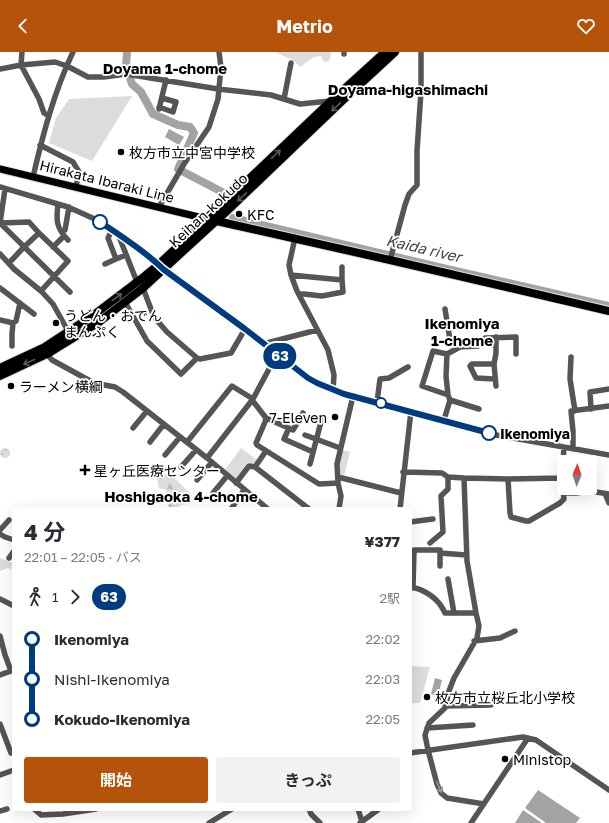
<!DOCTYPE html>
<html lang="ja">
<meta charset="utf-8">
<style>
:root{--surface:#fff;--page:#f2f2f3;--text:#2b2b33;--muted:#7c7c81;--accent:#b45309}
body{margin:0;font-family:"Golos Text","Noto Sans JP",sans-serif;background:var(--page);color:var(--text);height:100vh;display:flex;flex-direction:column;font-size:15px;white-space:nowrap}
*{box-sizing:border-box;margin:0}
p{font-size:13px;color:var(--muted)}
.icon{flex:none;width:22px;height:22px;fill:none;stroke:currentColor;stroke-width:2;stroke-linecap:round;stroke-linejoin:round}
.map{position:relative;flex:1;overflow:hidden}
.panel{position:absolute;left:12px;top:455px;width:400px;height:304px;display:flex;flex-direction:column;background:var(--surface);border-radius:4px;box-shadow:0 4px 16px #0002}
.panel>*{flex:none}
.badge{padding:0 8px;border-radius:13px;font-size:14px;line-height:26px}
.needle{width:26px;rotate:2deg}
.controls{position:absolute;left:557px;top:403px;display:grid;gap:8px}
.controls a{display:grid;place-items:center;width:40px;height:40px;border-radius:4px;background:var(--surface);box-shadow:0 4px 16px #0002;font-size:20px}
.map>.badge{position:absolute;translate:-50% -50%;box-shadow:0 0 0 2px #fff}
.legs{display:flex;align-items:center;gap:6px;height:44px;padding:0 12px;font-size:13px}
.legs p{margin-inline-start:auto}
.overview{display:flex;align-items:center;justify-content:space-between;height:68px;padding:0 12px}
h1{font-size:22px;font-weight:700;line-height:30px}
.button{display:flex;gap:8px;margin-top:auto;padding:8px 12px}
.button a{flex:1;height:46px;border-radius:4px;background:var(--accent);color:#fff;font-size:16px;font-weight:700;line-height:46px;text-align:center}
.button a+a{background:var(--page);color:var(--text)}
ul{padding:0 12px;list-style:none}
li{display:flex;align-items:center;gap:14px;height:40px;font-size:15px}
li i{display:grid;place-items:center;width:6px;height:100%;margin:0 5px;background:currentColor}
li i::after{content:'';width:10px;height:10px;margin:-5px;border:3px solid;border-radius:50%;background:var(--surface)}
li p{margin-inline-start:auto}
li:first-child i{background:linear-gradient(#0000 50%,currentColor 0)}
li:last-child i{background:linear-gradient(currentColor 50%,#0000 0)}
header{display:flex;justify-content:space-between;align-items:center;height:52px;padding:0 12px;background:var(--accent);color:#fff;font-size:18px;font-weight:700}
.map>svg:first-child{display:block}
.grass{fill:url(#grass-dots)}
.forest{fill:url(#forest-firs)}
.green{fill:#dcdcdc}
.water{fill:#a3a3a3}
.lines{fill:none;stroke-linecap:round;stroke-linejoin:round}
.river{stroke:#a3a3a3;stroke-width:8}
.major-casing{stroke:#dbdbdb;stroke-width:9}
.highway-casing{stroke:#dbdbdb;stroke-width:10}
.minor{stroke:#555;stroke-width:5.5}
.major{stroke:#000;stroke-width:7}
.highway{stroke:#000;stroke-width:8}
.oneway{stroke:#595959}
.oneway2{stroke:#999}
.line-1-casing{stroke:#fff;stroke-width:9}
.line-1{stroke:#003b80;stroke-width:6}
.poi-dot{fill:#000;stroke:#fff;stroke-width:1.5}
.stop-1-dot{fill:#fff;stroke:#003b80;stroke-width:2}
.labels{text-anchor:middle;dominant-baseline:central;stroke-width:3.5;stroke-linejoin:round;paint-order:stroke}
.poi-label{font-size:14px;fill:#000;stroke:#fff;text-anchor:start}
.street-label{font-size:14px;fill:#000;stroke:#fff}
.stop-label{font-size:14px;font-weight:bold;fill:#000;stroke:#fff;text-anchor:start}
.neighbourhood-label{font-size:15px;font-weight:bold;fill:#000;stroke:#fff}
.water-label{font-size:15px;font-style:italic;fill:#444;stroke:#fff}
</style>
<header><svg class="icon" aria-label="back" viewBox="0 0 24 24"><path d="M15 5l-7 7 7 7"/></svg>Metrio<svg class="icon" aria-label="heart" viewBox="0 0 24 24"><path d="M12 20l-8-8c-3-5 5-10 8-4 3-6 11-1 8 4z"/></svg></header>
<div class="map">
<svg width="609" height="771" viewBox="0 0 609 771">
<defs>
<pattern id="grass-dots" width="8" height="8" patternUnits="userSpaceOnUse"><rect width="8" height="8" fill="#dcdcdc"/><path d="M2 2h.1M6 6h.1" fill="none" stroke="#bbb" stroke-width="1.8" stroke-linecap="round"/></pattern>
<pattern id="forest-firs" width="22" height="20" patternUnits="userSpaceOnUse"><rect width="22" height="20" fill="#dcdcdc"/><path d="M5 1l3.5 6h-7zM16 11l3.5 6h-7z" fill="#bbb"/></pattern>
</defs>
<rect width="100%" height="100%" fill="#fff"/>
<path class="grass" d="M0 401a5 5 0 1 1 10 0a5 5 0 1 1-10 0Z"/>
<path class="forest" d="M 169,421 L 192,443 L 189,452 L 180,453 L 179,457 L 169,457 L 166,438 L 159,436 L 157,426 Z
M 0,506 L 14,512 L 14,518 L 8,516 L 0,519 Z"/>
<path class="green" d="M 275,0 L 330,0 L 331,3 L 329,9 L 326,10 L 323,9 L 321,4 L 314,5 L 300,15 L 293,8 Z
M 132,44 L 92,109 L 49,91 L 56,66 L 69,47 Z
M 241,396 L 258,409 L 253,413 L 248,410 L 236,426 L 233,426 L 224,419 Z
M 342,398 L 350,400 L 344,424 C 335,417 339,407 342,398 Z
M 410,614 L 430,615 L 420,651 L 410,651 Z"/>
<path class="water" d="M 169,77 L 184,85 L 179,93 L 165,85 Z
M 435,626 L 442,628 L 438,644 L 431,642 Z
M 538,738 L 580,766 L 576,771 L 546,771 L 525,756 Z
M 523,758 L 542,771 L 515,771 Z"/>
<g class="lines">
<path class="river" d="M 127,0 L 126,14 L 132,32 L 141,40 L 153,62 L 178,73 L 190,75 L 194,81 L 178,117 L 226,142
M 233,166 L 438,215 L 609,254"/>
<defs>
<path id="major" d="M 0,117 L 207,167"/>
<path id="highway" d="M 212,168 L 390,208 L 609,259
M 0,316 L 43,296 L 95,262 L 141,227 L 158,213 L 207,167 L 331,49 L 385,0
M 0,324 L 47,302 L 99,270 L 143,236 L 228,158 L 342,49 L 395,0"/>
</defs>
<use href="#major" class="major-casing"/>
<use href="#highway" class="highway-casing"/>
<path class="minor" d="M 22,0 L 21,13 L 39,47 L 44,61 L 49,64
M 344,0 L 344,2
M 0,17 L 21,13 L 55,10 L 67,14 L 88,25 L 104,25 L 126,22 L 218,37 L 271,43 L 300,52 L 330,49
M 284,47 L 291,11
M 159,55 L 173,60 L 176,50 L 162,46
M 159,57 L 166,28
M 40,93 L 73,110 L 79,120 L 76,135
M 33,125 C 43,82 54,40 73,0
M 0,135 L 68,155 L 97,168 L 136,195 L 163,217 L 245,277 L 308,326 L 317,331 L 344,342 L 496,383 L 609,403
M 58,152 C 56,168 56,176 68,188
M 159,155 L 184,112 L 209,75 L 218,47 L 221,15 L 219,0
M 0,171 L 29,170 L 39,181 L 68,209 L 41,239
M 0,171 L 70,240
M 0,171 L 5,137
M 65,178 L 69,155
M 112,178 L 108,186 L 116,207 L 126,203
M 118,182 L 137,230
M 295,186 L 289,213 L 291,223 L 297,239 L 328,298 L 334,323 L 333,338
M 53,195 L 62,186
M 0,202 L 14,217 L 41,239 L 53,252 L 68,279
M 390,208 L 405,153 L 409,142 L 417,133 L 417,99 L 421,39 L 421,0
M 9,211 L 24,195 L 39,181
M 105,212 L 116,207
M 291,223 L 342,228
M 0,236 L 34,262
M 143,236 L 154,265 L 167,280 L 197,306 L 200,307 L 231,301 L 245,277
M 299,242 L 304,242 L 322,244 L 343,240 L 342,228 L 342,215
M 125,250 L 147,289 L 181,322 L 197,306
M 445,257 L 450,288 L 456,286 L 460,295
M 0,268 L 13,271
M 263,292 L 317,278
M 12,294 L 12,282 L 13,271 L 16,269 L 20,251
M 47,302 L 52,308 L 94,331 L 115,335 L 123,340 L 207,406 L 268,457
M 447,302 L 460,295 L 478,294 L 485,286 L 516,285 L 516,302
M 571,305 L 570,327 L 575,359
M 494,312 L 472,312 L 470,314 L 476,326 L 495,327
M 496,334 L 494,312 L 496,301 L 496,285
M 252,348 L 266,366 L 265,370 L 256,391 L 257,393 L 319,432 L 338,431
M 450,348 L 479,357
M 377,350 L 380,327 L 389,326 L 408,315
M 591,357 L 590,340 L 609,337
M 266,366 L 293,378 L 303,361
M 444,368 L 450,348 L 448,343 L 446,324 L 447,302 L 433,299 L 422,334 L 448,343
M 133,376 L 147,359
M 289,376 L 284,387 L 313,400
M 305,383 L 340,396
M 150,390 L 164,372
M 187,390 L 232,334 L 253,347
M 573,397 L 573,379 L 571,359 L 609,354
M 165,403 L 180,385
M 207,406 L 253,347 L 277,302
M 310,412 L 322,366
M 181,415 L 196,398
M 255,415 L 266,399
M 403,420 L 442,421 L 448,425 L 464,426 L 508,427 L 562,426
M 338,425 L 401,441
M 464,426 L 467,509 L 476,561 L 479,574 L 477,586 L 454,626 L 449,639 L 445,656 L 429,671 L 425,683 L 428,698 L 437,732 L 441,741 L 447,746 L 484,752
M 508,427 L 510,461 L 511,465 L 526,469 L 529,469 L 560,451 L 564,447 L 562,426 L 564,395
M 197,428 L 212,410
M 236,431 L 249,414 L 255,415 L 309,457
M 213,441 L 227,424
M 563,441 L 576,441 L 590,439 L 609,442
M 606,442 L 606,444 L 609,451
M 231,457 L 244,438
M 339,457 L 341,444 L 338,431 L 337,412 L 353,344
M 400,457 L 411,359
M 410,470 L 433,467
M 0,478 L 9,468
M 0,482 L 5,485 L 14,488
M 430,491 L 443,480 L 441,444 L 448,437 L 448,425
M 440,501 L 466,503
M 9,506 L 14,499
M 448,527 L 454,561
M 413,535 L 414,498 L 440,498 L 440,514
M 410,536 C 418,534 433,544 438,550 C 441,553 443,557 445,561 L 476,561
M 0,547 L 14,554
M 0,584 L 5,603 L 11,619
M 474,589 L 500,586 L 515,579
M 0,623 L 14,618
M 445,654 L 491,653
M 0,672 L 11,701
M 427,676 L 473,673
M 410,701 L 523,685 L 536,688 L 609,738
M 0,723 L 14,718
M 34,757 L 41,763 L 63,762 L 96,757
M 309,757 L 311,762 L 320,771
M 358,757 L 362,770
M 0,759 L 7,757
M 209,771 L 232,757
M 360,771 L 379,757
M 471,771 L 528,686"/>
<use href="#major" class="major"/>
<use href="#highway" class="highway"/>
</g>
<defs><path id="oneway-shaft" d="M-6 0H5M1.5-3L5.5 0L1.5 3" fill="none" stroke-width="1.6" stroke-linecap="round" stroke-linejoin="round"/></defs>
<g class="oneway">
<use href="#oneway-shaft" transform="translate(336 55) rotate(136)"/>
<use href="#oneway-shaft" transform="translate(276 102) rotate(-44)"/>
<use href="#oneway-shaft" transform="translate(242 145) rotate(136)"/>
<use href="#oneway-shaft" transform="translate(117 245) rotate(-37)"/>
<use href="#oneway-shaft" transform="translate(29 310) rotate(156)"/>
</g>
<use class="oneway2" href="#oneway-shaft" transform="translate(439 735) rotate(67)"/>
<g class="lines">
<defs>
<path id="line-1" d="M 100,170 C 120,183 146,200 163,217 L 245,277 L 308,326 L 317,331 L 344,342 L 489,381"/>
</defs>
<use href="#line-1" class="line-1-casing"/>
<use href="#line-1" class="line-1"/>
</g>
<g class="poi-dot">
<circle cx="121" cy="100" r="4"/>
<circle cx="239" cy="162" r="4"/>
<circle cx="56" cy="271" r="4"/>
<circle cx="11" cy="334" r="4"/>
<circle cx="335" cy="365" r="4"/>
<path d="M83 412h4v4h4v4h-4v4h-4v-4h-4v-4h4z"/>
<circle cx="427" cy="645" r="4"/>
<circle cx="505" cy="707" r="4"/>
</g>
<g class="stop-1-dot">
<circle cx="100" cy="170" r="7"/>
<circle cx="381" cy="351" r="5"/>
<circle cx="489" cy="381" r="7"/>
</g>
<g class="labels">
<g class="poi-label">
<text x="129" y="100">枚方市立中宮中学校</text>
<text x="247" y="162">KFC</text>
<text x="64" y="263">うどん・おでん<tspan x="64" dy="16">まんぷく</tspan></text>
<text x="19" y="334">ラーメン横綱</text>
<text x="327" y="365" text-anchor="end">7-Eleven</text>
<text x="94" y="418">星ヶ丘医療センター</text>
<text x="435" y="645">枚方市立桜丘北小学校</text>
<text x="513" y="707">Ministop</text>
</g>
<g class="street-label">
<text transform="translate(107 129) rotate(14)">Hirakata Ibaraki Line</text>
<text transform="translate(208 158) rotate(-43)">Keihan-kokudo</text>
</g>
<g class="stop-label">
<text x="500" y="381">Ikenomiya</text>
</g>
<g class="neighbourhood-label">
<text x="165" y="16">Doyama 1-chome</text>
<text x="408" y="37">Doyama-higashimachi</text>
<text x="462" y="271">Ikenomiya<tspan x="462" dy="17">1-chome</tspan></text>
<text x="181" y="444">Hoshigaoka 4-chome</text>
</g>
<g class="water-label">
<text transform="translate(424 196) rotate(13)">Kaida river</text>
</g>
</g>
</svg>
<div class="controls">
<a><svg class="needle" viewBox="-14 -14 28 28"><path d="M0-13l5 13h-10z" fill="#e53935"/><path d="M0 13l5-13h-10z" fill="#7c7c81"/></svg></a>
</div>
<b class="badge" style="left:280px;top:304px;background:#003b80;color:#fff">63</b>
<section class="panel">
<div class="overview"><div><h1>4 分</h1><p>22:01 – 22:05 · バス</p></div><b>¥377</b></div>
<div class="legs"><svg class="icon" aria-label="walk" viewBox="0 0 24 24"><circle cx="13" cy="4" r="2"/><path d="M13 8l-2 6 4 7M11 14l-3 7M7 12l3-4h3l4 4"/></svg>1<svg class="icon" aria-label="forward" viewBox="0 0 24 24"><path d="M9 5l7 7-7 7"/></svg><b class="badge" style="background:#003b80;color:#fff">63</b><p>2駅</p></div>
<ul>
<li><i style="color:#003b80"></i><b>Ikenomiya</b><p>22:02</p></li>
<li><i style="color:#003b80"></i><span>Nishi-Ikenomiya</span><p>22:03</p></li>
<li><i style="color:#003b80"></i><b>Kokudo-Ikenomiya</b><p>22:05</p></li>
</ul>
<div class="button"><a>開始</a><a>きっぷ</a></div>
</section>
</div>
